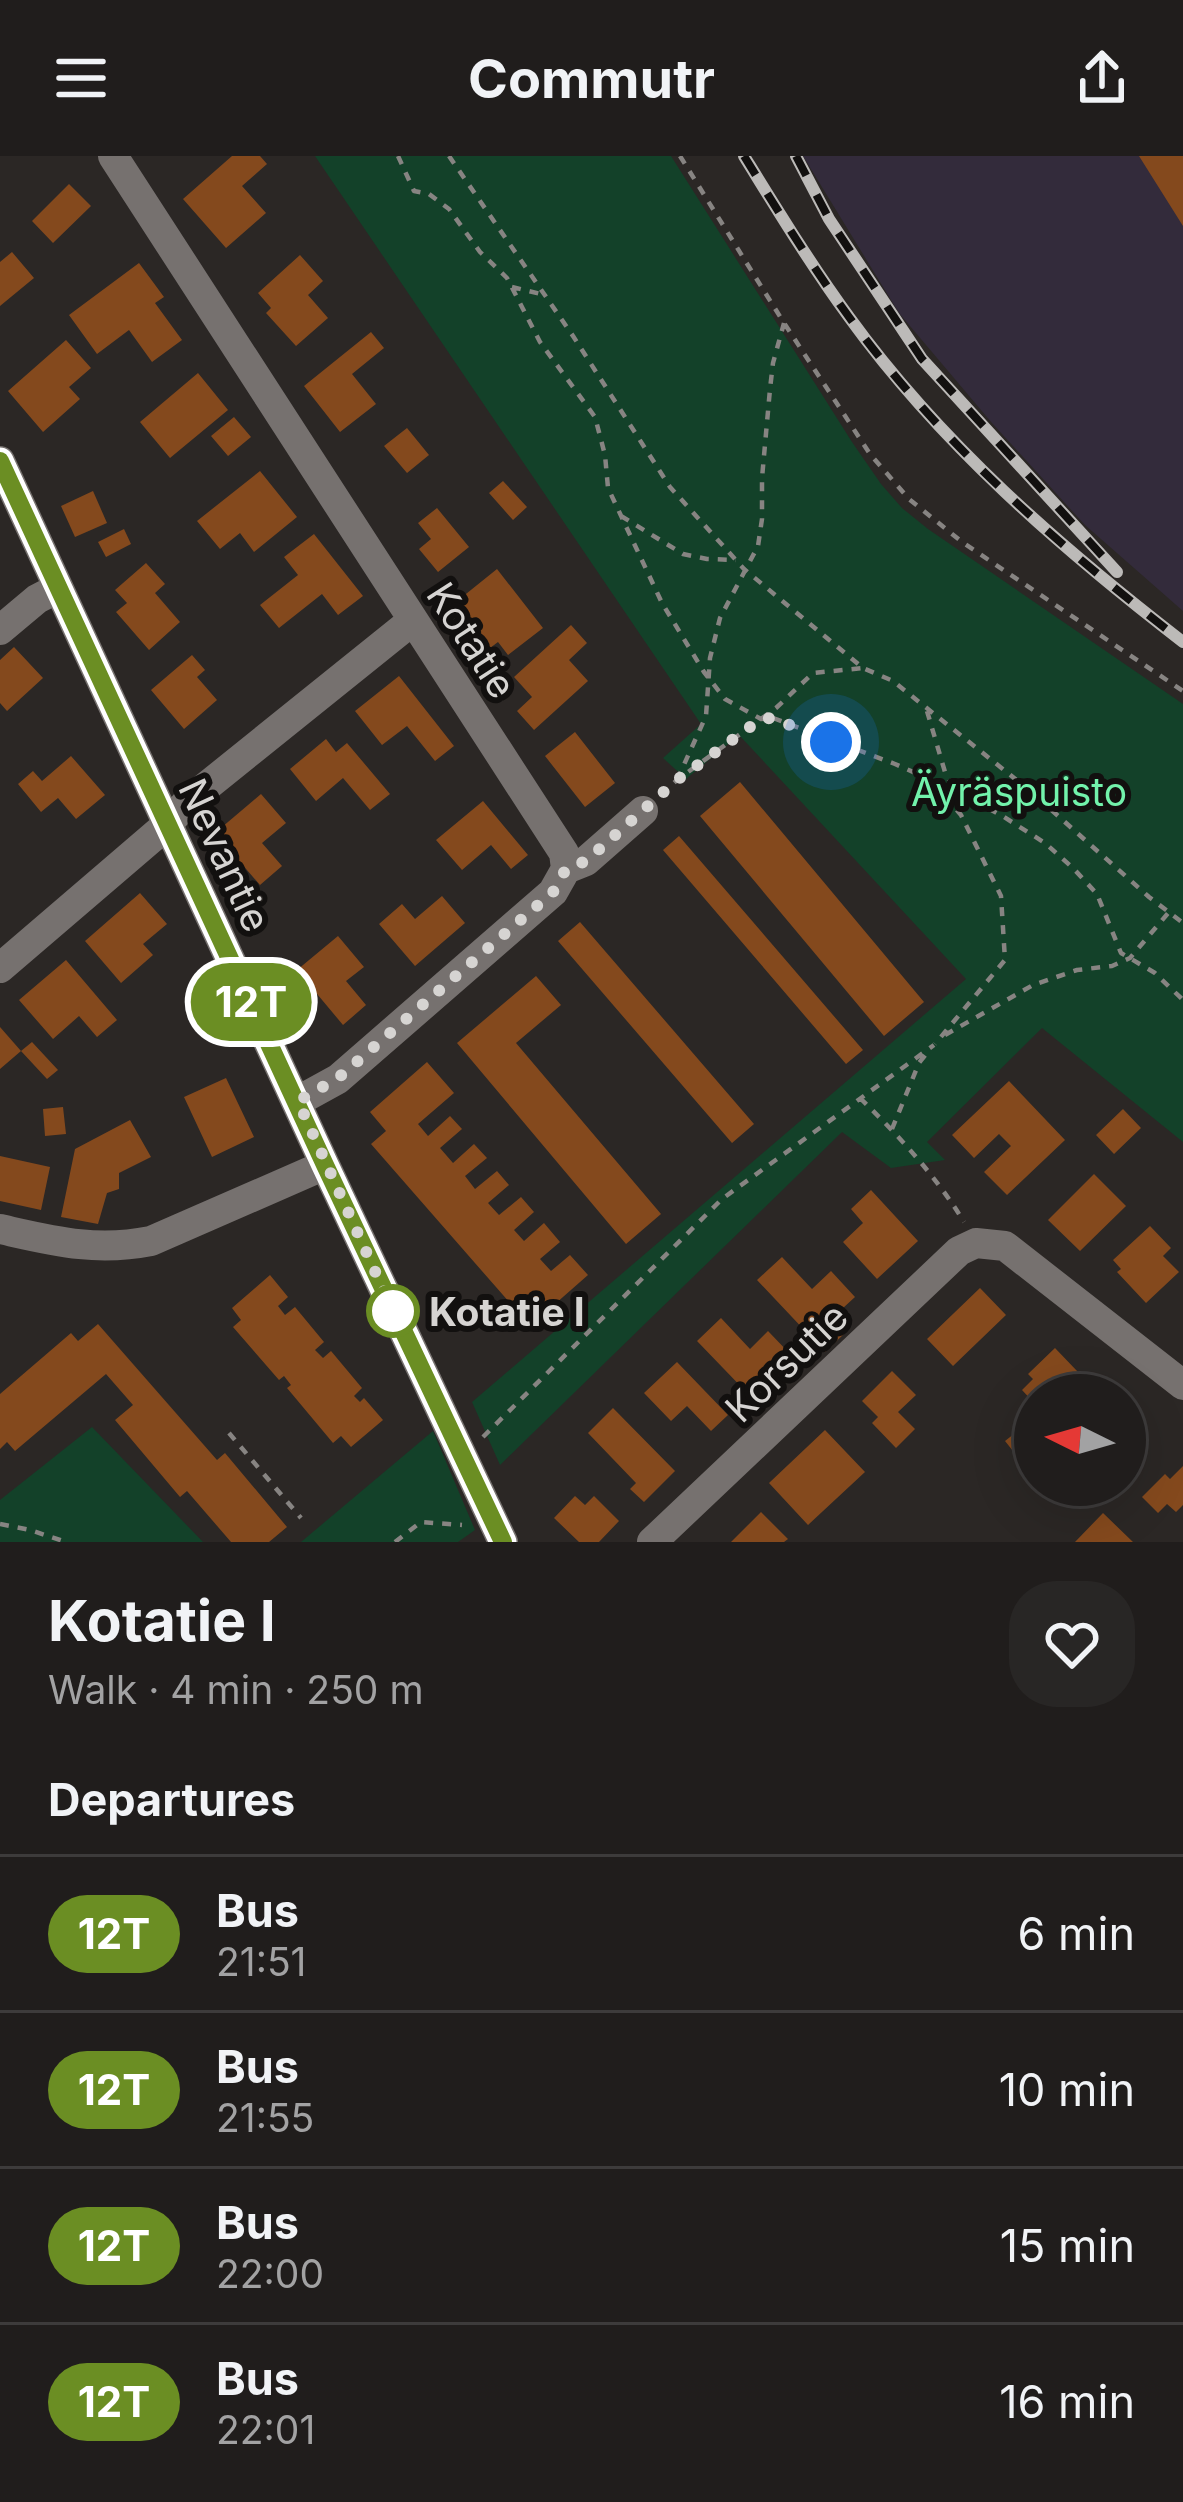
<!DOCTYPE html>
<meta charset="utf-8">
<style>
:root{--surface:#201d1c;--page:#282625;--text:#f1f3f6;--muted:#a2a2a3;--line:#3d3b3b}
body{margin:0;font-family:Inter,sans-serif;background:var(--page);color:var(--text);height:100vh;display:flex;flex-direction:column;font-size:45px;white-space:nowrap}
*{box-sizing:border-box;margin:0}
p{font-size:39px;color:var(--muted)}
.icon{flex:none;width:66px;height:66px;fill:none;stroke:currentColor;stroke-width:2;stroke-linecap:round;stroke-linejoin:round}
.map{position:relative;height:1386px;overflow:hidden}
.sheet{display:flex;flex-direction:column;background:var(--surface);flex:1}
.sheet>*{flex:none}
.badge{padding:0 24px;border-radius:39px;font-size:42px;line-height:78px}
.needle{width:78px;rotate:275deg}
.fabs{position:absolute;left:1014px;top:1218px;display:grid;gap:24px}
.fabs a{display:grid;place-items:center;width:132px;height:132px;border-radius:50%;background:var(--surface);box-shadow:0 12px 48px #0002,0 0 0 3px var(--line);font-size:60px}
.you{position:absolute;width:60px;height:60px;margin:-30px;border:9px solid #fff;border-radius:50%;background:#1a73e8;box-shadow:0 0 0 18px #1a73e833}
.map>.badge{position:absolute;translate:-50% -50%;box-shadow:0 0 0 6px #fff}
h2{padding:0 48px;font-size:45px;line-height:108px}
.round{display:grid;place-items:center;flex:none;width:126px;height:126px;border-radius:48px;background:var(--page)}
.head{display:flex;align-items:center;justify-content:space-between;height:204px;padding:0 48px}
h1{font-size:57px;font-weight:700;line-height:90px}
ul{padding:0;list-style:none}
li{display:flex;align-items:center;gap:36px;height:156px;padding:0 48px;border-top:3px solid var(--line)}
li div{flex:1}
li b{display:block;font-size:45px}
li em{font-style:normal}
li .badge{min-width:132px;font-weight:700;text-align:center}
header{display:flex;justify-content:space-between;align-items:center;height:156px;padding:0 48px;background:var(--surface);font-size:54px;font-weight:700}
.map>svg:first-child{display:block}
.industrial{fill:#332b3b}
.green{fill:#134129}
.building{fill:#84491d}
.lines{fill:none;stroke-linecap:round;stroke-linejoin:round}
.path{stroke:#878482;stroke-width:4.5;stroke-dasharray:9 9;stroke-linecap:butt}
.street{stroke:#76716f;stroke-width:30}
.rail-casing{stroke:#bcbab8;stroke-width:12}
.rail{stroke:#12100f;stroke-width:8;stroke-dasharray:22;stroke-linecap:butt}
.line-casing{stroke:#fff;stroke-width:27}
.line{stroke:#6b8e23;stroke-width:18}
.walk{stroke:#d6d4d2;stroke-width:12;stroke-dasharray:0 21.6}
.stop-dot{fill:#fff;stroke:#6b8e23;stroke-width:6}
.labels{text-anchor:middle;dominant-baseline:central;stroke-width:12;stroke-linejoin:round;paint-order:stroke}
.street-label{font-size:39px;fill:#d6d4d2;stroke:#12100f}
.park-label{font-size:39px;fill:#72f2ab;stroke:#12100f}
.stop-label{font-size:39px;font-weight:bold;fill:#d6d4d2;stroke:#12100f;text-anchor:start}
</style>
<header><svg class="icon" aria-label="menu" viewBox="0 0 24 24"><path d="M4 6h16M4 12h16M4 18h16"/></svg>Commutr<svg class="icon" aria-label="share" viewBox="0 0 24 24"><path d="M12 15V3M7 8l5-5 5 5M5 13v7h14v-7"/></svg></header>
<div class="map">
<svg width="1183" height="1386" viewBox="0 0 1183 1386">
<rect width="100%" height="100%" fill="#2b2725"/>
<path class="industrial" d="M 803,0 L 1183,0 L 1183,455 L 1085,369 L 992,267 L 899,157 Z"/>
<path class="green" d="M 315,0 L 671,0 L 852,286 L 881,328 L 902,352 L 928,373 L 1183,548 L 1183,986 L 1042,872 L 927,986 L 945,1004 L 891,1012 L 842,976 L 500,1309 L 472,1246 L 966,823 L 739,579 L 686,623 L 663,602 L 701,568 Z
M 92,1271 L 203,1386 L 0,1386 L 0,1344 Z
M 433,1275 L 475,1374 L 458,1386 L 301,1386 Z"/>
<path class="building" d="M 232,0 L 260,0 L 267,8 L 242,30 L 266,57 L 226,92 L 183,43 Z
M 1139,0 L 1183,0 L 1183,70 Z
M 69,28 L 91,50 L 53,87 L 32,65 Z
M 12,96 L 34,122 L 0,150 L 0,106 Z
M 300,99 L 323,125 L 308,139 L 328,162 L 296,190 L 266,157 L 271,152 L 258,137 Z
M 139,107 L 164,141 L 155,147 L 182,184 L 152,206 L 129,174 L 97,198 L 69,159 Z
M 371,176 L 384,192 L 352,218 L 376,248 L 340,276 L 304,230 Z
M 66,184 L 91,212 L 69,231 L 80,243 L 43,276 L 8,235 Z
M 198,217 L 228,254 L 170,302 L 140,266 Z
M 234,261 L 251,281 L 228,300 L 211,280 Z
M 407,272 L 429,299 L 407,317 L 384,290 Z
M 260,315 L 297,361 L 254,396 L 240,377 L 220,393 L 197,365 Z
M 503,325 L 527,351 L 513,364 L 489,337 Z
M 93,335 L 107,367 L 75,381 L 61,350 Z
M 437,352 L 469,391 L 438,416 L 419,393 L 431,383 L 418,367 Z
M 124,373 L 131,388 L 106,401 L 98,386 Z
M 314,378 L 363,440 L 338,459 L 322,438 L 279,472 L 260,449 L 298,419 L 284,401 Z
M 146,407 L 165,428 L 155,437 L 180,466 L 149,494 L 116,456 L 127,447 L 115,434 Z
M 497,413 L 543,472 L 508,499 L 498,486 L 486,495 L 451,450 Z
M 571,469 L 587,487 L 569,504 L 588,525 L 534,574 L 517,555 L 532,541 L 514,521 Z
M 14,491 L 43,522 L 7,555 L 0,547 L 0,504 Z
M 192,499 L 205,514 L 197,521 L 217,544 L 184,573 L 151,534 Z
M 399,520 L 454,590 L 435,605 L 407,570 L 382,589 L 355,555 Z
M 575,576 L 615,627 L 585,651 L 545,600 Z
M 326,583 L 336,596 L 347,587 L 390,638 L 370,654 L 343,622 L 316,645 L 290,613 Z
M 71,600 L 105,639 L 76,663 L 58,642 L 41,656 L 18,628 L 33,615 L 42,625 Z
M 740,626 L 924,846 L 884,880 L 700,660 Z
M 261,638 L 286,667 L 262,687 L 282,710 L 260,729 L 215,677 Z
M 483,645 L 528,699 L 511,713 L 491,689 L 462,714 L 436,684 Z
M 679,680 L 863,894 L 846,908 L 663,694 Z
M 140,737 L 167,768 L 143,788 L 153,799 L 121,827 L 85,785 Z
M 442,740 L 465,767 L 415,810 L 379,768 L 402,748 L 415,763 Z
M 580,766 L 754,968 L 732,987 L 558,785 Z
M 338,780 L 364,811 L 346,825 L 366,849 L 343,869 L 297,814 Z
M 66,804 L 117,864 L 97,881 L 79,860 L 53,883 L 19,844 Z
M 536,820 L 561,849 L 516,887 L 661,1058 L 626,1088 L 457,887 Z
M 0,871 L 21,895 L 0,913 Z
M 32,886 L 58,914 L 47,923 L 21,895 Z
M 427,906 L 454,937 L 418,968 L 428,980 L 450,960 L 462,973 L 440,992 L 453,1007 L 474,988 L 487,1002 L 465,1020 L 475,1033 L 497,1015 L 509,1029 L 488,1047 L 499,1059 L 521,1041 L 534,1056 L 514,1074 L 524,1085 L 544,1067 L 560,1086 L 540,1103 L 551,1115 L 570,1099 L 588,1119 L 530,1170 L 371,988 L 386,975 L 370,956 Z
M 226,922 L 254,981 L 212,1001 L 184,941 Z
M 1009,925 L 1065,984 L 1007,1039 L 984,1016 L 1011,990 L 999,978 L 974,1002 L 952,979 Z
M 63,951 L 66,978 L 45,980 L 43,953 Z
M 1123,953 L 1141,972 L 1114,998 L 1096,979 Z
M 130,964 L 151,1001 L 119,1017 L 119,1033 L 107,1037 L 98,1068 L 61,1061 L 75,993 Z
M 0,1000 L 50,1011 L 41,1054 L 0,1045 Z
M 1094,1018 L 1126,1050 L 1080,1095 L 1048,1064 Z
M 871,1034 L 918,1085 L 877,1123 L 843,1086 L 863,1067 L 851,1053 Z
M 1150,1070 L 1171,1092 L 1163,1100 L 1179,1116 L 1146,1147 L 1117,1116 L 1121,1113 L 1113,1104 Z
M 782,1101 L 812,1133 L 831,1115 L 855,1141 L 830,1164 L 844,1178 L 825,1196 L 757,1124 Z
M 270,1119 L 288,1141 L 278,1150 L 285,1159 L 295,1151 L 324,1186 L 315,1194 L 323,1202 L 331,1195 L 362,1232 L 354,1240 L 360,1246 L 364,1242 L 383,1264 L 351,1291 L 341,1280 L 333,1287 L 287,1232 L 291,1229 L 284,1220 L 279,1224 L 233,1171 L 241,1164 L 232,1152 Z
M 980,1132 L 1006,1159 L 953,1210 L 927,1183 Z
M 721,1162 L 750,1193 L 768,1175 L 792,1200 L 750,1240 L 697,1185 Z
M 98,1168 L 217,1304 L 225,1297 L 287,1371 L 269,1386 L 231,1386 L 187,1335 L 180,1341 L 115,1264 L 133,1249 L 106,1218 L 15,1295 L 7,1286 L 0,1293 L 0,1238 L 71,1177 L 78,1185 Z
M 1055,1192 L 1078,1216 L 1070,1223 L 1077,1230 L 1068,1239 L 1035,1239 L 1035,1248 L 1022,1234 L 1033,1223 L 1028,1218 Z
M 677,1206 L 728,1259 L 711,1275 L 687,1250 L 671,1265 L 644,1237 Z
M 892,1215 L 916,1239 L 898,1256 L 915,1273 L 896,1292 L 872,1267 L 878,1261 L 862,1245 Z
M 613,1252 L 675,1315 L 644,1346 L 630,1333 L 636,1327 L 588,1277 Z
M 1028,1267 L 1035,1277 L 1035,1287 L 1017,1300 L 1005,1285 Z
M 825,1274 L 865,1316 L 808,1369 L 769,1327 Z
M 1183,1310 L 1183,1349 L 1176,1356 L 1167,1348 L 1158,1357 L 1142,1341 L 1165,1318 L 1170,1323 Z
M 575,1340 L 585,1349 L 594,1340 L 619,1365 L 599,1386 L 579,1386 L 554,1362 Z
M 761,1356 L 788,1383 L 784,1386 L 731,1386 Z
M 1103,1357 L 1133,1386 L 1075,1386 Z"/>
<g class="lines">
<path class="path" d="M 398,0 L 414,35 L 429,38 L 449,53 L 480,96 L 507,122 L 540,186 L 595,261 L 605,299 L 608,332 L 662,447 L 704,516 L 725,543 L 761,563 L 773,562 L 895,608 L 954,634 L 1004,661 L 1045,687 L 1073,712 L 1097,738 L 1121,797 L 1155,817 L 1183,844
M 449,0 L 573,180 L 670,331 L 744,413 L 863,512 L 893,525 L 1029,634 L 1149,741 L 1183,767
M 680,0 L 784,167 L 870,298 L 909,343 L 962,386 L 1183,535
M 512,131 L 541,138
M 621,360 L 683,398 L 707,403 L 736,404
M 927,555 L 945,616 L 954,634
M 677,624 L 706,560 L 710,502 L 720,462 L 758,390 L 762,363 L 762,322 L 770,233 L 773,207 L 784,167
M 933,627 L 961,659 L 1001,740 L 1005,804 L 935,888
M 661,639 L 677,624 L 776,552 L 813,517 L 863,512
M 945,879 L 1033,829 L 1077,814 L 1112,810 L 1130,802 L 1169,756
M 860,942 C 899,980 936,1020 964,1066
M 892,973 L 919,907 L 927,897
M 229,1277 L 301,1362
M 483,1281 L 722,1043 L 934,889
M 0,1368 L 30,1374 L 66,1386
M 395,1386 L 421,1366 L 462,1369"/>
<path class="street" d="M 113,0 L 564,697 L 566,713 L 553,736 L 338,923 L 298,945
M 0,305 L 325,1009 L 503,1386
M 0,474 L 37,443 L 58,432
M 566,713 L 586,705 L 643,655
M 0,812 L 168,668 L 187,646 L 412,465
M 0,1073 C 54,1085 95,1096 151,1085 L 325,1009
M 652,1386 L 959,1095 L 976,1087 L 1005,1090 L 1183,1229"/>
<defs>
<path id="rail" d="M 744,0 C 778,55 811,109 849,161 C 941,288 1060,391 1183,486
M 796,0 L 829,63 L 922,203 L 1117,416"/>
</defs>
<use href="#rail" class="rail-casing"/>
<use href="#rail" class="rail"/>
</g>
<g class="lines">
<defs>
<path id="line" d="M 0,305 L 325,1009 L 503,1386"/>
</defs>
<use href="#line" class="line-casing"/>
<use href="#line" class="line"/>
<path class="walk" d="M 393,1155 L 298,945 L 338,922 L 553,736 L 566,713 L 586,705 L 677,624 L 761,563 L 773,562 L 831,586"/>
</g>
<circle class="stop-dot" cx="393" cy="1155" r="24"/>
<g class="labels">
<g class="street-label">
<text transform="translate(472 484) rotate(57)">Kotatie</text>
<text transform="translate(225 699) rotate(65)">Nevantie</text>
<text transform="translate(786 1206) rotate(-44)">Korsutie</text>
</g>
<g class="park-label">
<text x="1019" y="635">Äyräspuisto</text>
</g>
<g class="stop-label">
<text x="429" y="1155">Kotatie I</text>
</g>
</g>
</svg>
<div class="fabs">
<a><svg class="needle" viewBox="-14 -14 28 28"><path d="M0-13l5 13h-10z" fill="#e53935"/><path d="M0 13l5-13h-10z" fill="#a2a2a3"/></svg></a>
</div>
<div class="you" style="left:831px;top:586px"></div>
<b class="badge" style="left:251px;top:846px;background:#6b8e23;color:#fff">12T</b>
</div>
<section class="sheet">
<div class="head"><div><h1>Kotatie I</h1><p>Walk · 4 min · 250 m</p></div><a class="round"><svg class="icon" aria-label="heart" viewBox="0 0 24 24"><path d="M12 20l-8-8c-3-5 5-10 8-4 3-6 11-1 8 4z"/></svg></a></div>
<h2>Departures</h2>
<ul>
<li><span class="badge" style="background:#6b8e23;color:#fff">12T</span><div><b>Bus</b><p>21:51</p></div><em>6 min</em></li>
<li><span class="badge" style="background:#6b8e23;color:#fff">12T</span><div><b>Bus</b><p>21:55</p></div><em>10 min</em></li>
<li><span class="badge" style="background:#6b8e23;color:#fff">12T</span><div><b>Bus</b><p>22:00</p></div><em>15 min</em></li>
<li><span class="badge" style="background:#6b8e23;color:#fff">12T</span><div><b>Bus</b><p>22:01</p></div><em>16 min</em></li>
</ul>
</section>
